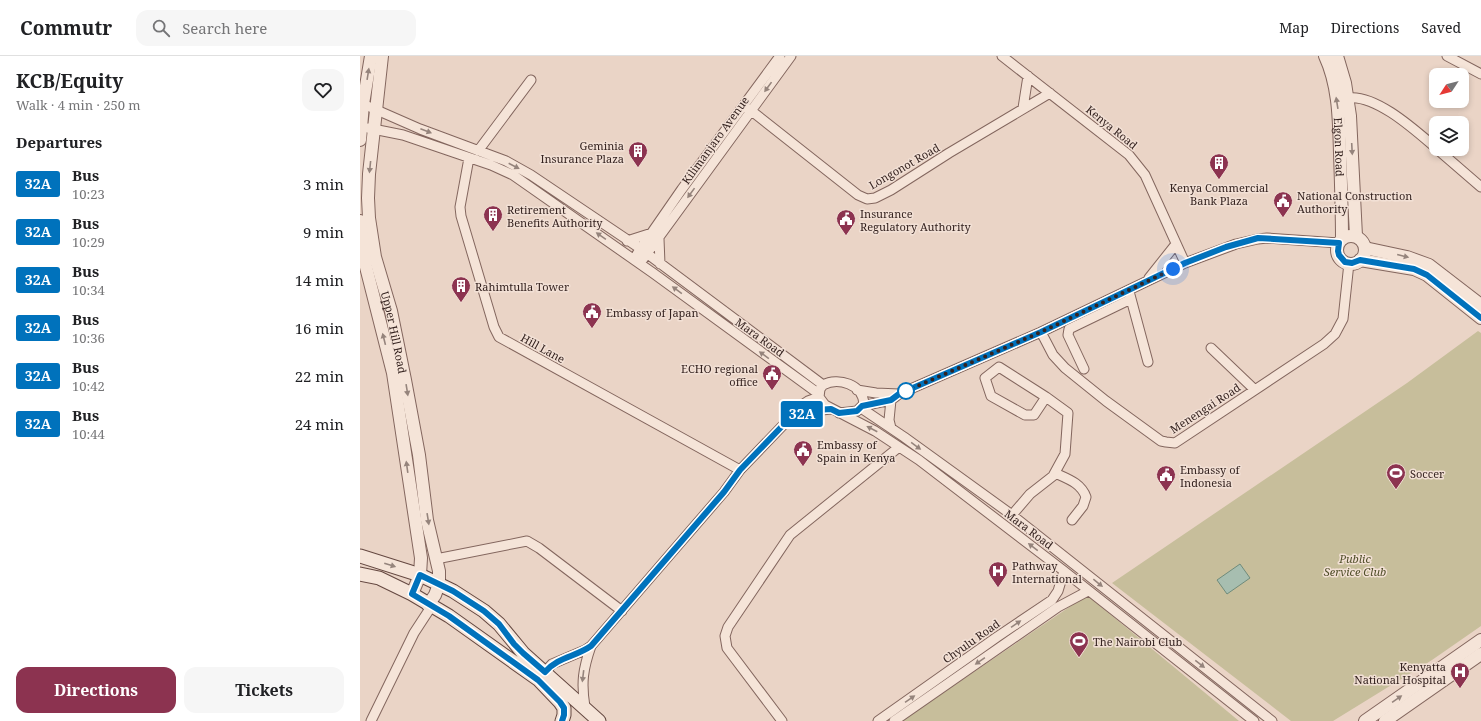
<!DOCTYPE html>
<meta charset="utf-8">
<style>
:root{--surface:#fff;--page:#f6f6f6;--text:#202124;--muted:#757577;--line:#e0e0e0;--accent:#8c3350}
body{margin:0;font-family:"Noto Serif",serif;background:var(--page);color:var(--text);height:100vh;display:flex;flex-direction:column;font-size:15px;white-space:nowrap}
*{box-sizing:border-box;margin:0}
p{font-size:13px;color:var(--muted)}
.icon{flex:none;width:22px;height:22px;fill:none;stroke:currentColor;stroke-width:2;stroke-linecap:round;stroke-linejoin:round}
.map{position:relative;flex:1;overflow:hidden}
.sheet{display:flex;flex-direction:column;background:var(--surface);width:360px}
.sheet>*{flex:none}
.badge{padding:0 8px;border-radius:3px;font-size:14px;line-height:26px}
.needle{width:26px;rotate:234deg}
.tools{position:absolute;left:1069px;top:12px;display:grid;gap:8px}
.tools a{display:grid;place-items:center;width:40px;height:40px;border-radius:8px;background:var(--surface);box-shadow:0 2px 6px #0003;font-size:20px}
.you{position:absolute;width:20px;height:20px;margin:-10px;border:3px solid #fff;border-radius:50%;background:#1a73e8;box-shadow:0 0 0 6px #1a73e833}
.map>.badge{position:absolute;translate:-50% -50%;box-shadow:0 0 0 2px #fff}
h2{padding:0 16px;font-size:15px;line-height:36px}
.round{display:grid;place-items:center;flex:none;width:42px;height:42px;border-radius:12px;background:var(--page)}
.headline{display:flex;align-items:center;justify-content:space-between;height:68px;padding:0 16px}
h1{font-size:19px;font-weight:700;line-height:30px}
.primary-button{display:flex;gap:8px;margin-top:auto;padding:8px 16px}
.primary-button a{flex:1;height:46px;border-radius:12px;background:var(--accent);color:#fff;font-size:16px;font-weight:700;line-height:46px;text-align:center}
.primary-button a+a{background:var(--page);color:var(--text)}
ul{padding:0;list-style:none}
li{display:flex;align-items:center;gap:12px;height:48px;padding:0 16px}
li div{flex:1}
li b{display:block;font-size:15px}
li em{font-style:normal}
li .badge{min-width:44px;font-weight:700;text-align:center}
header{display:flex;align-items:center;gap:24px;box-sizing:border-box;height:56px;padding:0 20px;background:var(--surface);border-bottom:1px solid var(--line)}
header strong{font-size:19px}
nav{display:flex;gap:22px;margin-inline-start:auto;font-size:14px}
.search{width:280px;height:36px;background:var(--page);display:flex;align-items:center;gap:10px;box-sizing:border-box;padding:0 14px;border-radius:12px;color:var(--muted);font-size:15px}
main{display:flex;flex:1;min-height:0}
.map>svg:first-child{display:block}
.green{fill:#c7be9b}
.water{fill:#a7beb0;stroke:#6f8b7b}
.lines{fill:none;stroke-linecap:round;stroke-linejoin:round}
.minor-casing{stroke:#83665e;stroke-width:11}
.tertiary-casing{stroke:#83665e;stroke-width:14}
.secondary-casing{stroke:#654841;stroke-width:15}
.minor{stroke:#f5e4d8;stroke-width:9}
.tertiary{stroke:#f5e4d8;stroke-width:12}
.secondary{stroke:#f5e4d8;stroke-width:13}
.oneway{fill:#95847c}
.line-casing{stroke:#fff;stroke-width:9}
.line{stroke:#0072bc;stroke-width:6}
.walk{stroke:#352320;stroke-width:4;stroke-dasharray:0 7.2}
.stop-dot{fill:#fff;stroke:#0072bc;stroke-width:2}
.labels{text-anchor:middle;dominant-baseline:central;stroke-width:3;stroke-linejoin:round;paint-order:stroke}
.street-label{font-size:11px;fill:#352320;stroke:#f2e0d5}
.poi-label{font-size:11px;fill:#352320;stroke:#f2e0d5;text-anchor:start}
.park-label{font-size:11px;font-style:italic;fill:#4f4d28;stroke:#f2e0d5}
</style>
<header>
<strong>Commutr</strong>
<div class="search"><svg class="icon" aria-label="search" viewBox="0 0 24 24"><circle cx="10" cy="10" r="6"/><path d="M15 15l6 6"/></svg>Search here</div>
<nav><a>Map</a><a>Directions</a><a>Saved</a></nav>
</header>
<main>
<section class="sheet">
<div class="headline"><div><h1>KCB/Equity</h1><p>Walk · 4 min · 250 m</p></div><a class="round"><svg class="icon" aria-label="heart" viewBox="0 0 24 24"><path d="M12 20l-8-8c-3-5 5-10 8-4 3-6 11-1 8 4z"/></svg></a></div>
<h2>Departures</h2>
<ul>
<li><span class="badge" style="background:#0072bc;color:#fff">32A</span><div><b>Bus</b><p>10:23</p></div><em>3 min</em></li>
<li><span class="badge" style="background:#0072bc;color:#fff">32A</span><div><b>Bus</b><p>10:29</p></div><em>9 min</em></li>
<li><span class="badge" style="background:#0072bc;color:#fff">32A</span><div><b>Bus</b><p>10:34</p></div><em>14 min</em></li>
<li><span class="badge" style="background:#0072bc;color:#fff">32A</span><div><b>Bus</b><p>10:36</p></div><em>16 min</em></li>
<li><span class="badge" style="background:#0072bc;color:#fff">32A</span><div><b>Bus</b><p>10:42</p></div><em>22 min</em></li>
<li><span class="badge" style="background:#0072bc;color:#fff">32A</span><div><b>Bus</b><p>10:44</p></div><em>24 min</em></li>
</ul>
<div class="primary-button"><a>Directions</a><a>Tickets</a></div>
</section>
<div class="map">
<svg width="1121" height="665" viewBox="0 0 1121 665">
<rect width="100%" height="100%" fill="#ead4c6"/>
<path class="green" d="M 1118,275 L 1121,277 L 1121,570 L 1072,604 L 973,665 L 931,665 L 752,527 L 1047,327 Z
M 727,539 L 879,665 L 542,665 Z"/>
<path class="water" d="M 880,508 L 890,522 L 867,538 L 857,524 Z"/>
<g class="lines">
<defs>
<path id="minor" d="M 642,0 L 769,99 L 785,119 L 825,207
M 1087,0 L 1121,18
M 988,42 C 1016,38 1056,75 1076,92
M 3,48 L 60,73 L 146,105 L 171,119 L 281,193 L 463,329
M 384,49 L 498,139 L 507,143 L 515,142 L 531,134 L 589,97 L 690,37
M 663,52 L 668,20
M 8,72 L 43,79 L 131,109 L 153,119 L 293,217 L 459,338
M 1077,93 L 1121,131
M 118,95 L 171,24
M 109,102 L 100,151 L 101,160 L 134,271 L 139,281 L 380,414
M 299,183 L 300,208
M 267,185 L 292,177
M 277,198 L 322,133 L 420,0
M 283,203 L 431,0
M 789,222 L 816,188
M 770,239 L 788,306
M 681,276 L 693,299 L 705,312 L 746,345 L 801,385 L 806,386 L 815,387 L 964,288 L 975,278 L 983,263 L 989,207
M 851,292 L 895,334
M 724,313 L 708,279 L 709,273 L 771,243
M 497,334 L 516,337 L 539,338
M 531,344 L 529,364 L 531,372
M 502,350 L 531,344 L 539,338 L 681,276 L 825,207 L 876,188 L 898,183 L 907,182 L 979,187
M 501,352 L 544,381 L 652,459 L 912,665
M 479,357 L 497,355 L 504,348 C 503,328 478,321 463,329 L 460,333 L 459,341 L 465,349 L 515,375 L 559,404 L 704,515 L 894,665
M 429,364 C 443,357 455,354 471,353
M 695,417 C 708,423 721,427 726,441 L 723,450 L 712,464
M 652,459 L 670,438 L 693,420 L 705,398 L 708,357 L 686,341 L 674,359 L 665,359 L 631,340 L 625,322 L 639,311 L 686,341
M 76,503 L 167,485 L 179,492 L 262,555
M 181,620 L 192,608 L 225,594 L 231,590 L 364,436 L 380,414 L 428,364 L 436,353 L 448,345 L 459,341
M 225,651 C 221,627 223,613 231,590
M 11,665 L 54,577 L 71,551
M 422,665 L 367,592 L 365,580 L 368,571 L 430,479 L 539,391
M 518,665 L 637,581 L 692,544 L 698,535 L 704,515
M 534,665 L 698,551 L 728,535"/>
<g id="tertiary">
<path id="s1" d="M 22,0 L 9,118 L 8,142 L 9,162 L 15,201 L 31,255 L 45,324 L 59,399 L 67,464 L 79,515 L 79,528 L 75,539 L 68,549"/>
<path id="s2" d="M 965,0 C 979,30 979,64 980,97 C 981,126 982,155 982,183"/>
<path d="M 977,0 L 985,27 L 990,60 L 996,180"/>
<path d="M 0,84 L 3,48 L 11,0"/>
<path d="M 0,165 L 6,211 L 33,317 L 61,502 L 60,519 L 52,538"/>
<circle cx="991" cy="194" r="14"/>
<path d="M 1005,192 L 1047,201 L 1069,209 L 1121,249"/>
<path d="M 1000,204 L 1054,213 L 1067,219 L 1121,262"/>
<path d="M 1005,665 L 1121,584"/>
<path d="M 1025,665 L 1121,598"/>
</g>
<path id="secondary" d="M 0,500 L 60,519 L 93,535 L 124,555 L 139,568 L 163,597 L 239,665
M 0,518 L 19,522 L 52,538 L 89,560 L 179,624 L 200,646 L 204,652 L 204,659 L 202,665"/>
</defs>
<use href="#minor" class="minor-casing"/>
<use href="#tertiary" class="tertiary-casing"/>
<use href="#secondary" class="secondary-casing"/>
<use href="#minor" class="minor"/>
<use href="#tertiary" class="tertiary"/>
<use href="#secondary" class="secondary"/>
</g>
<defs><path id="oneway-solid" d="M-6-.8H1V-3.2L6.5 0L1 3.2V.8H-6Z"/></defs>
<g class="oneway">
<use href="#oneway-solid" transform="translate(8 18) rotate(-81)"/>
<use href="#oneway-solid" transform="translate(408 31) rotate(126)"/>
<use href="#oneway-solid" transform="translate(977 47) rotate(-99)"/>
<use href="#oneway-solid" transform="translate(66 75) rotate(21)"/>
<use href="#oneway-solid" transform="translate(992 93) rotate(87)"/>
<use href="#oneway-solid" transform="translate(154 110) rotate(27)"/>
<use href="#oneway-solid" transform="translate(10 111) rotate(96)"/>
<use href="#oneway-solid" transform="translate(331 137) rotate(126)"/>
<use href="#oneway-solid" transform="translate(241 180) rotate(-145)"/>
<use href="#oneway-solid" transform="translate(1043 200) rotate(14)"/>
<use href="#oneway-solid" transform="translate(317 234) rotate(-144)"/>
<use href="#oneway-solid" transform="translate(24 283) rotate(-104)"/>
<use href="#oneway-solid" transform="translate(404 299) rotate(-144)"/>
<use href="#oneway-solid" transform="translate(47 334) rotate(81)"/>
<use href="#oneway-solid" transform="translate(512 373) rotate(-152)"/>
<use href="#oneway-solid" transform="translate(556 390) rotate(36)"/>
<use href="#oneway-solid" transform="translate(47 411) rotate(-98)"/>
<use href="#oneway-solid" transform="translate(68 463) rotate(81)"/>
<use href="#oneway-solid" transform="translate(673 491) rotate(-143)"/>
<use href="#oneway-solid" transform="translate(30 509) rotate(17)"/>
<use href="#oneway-solid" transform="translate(738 527) rotate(39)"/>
<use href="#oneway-solid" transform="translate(656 568) rotate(-34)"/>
<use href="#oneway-solid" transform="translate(620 605) rotate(145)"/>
<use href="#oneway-solid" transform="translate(840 608) rotate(38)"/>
<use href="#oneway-solid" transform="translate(223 620) rotate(97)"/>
<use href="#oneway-solid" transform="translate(550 643) rotate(-34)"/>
<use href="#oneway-solid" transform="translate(1037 643) rotate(-35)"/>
</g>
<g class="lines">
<defs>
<path id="line" d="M 202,665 L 204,659 L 204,652 L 200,646 L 178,624 L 89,560 L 52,538 L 60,519 L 93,535 L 124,555 L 139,568 L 154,588 L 163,597 L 185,616 C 198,601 215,601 231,590 L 364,436 L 380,414 L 428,364 L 441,358 L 456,354 L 471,353 L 479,357 L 497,355 L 502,350 L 531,344 L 539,338 L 681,276 L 825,207 L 866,191 L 898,182 L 979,187 L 978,195 L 979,199 L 985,206 L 992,207 L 1000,204 L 1054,213 L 1067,219 L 1121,262"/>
</defs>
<use href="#line" class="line-casing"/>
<use href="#line" class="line"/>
<path class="walk" d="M 546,335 L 681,276 L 813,213"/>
</g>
<defs>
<symbol id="building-pin" viewBox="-11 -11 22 30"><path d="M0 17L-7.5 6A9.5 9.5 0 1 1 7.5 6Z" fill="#8c3350" stroke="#f2e0d5"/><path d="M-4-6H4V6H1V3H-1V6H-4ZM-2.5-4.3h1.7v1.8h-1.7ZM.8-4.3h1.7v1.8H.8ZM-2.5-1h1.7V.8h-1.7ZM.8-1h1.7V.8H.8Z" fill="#fff"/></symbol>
<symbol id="civic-pin" viewBox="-11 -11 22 30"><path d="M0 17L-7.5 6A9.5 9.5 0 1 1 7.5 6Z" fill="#8c3350" stroke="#f2e0d5"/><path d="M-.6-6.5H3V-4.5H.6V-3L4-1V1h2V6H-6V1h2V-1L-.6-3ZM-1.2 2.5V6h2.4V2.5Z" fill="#fff"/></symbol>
<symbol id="stadium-pin" viewBox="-11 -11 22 30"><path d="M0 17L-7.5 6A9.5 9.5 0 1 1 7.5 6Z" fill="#8c3350" stroke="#f2e0d5"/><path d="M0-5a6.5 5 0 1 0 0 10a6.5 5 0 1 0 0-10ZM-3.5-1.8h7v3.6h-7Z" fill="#fff"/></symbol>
<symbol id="hospital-pin" viewBox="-11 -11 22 30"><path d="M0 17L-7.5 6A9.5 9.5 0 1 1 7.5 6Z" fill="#8c3350" stroke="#f2e0d5"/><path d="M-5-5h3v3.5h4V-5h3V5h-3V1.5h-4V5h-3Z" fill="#fff"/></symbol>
</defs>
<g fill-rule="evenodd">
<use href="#building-pin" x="267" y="84" width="22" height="30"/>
<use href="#building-pin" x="848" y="96" width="22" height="30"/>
<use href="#civic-pin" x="912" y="134" width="22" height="30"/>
<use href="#building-pin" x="122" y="148" width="22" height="30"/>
<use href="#civic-pin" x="475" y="152" width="22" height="30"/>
<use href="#building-pin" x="90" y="219" width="22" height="30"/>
<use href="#civic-pin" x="221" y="245" width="22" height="30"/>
<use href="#civic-pin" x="401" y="307" width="22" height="30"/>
<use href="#civic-pin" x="432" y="383" width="22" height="30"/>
<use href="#stadium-pin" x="1025" y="406" width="22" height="30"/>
<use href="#civic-pin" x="795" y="408" width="22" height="30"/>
<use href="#hospital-pin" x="627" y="504" width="22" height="30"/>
<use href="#stadium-pin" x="708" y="574" width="22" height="30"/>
<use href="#hospital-pin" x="1089" y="605" width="22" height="30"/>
</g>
<circle class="stop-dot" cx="546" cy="335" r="8"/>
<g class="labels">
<g class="street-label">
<text transform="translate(752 71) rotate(39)">Kenya Road</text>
<text transform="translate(355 84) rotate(-54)">Kilimanjaro Avenue</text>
<text stroke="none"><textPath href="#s2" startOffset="93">Elgon Road</textPath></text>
<text transform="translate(544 110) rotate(-30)">Longonot Road</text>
<text stroke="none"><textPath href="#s1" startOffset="280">Upper Hill Road</textPath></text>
<text transform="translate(400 281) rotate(36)">Mara Road</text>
<text transform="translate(183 292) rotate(29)">Hill Lane</text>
<text transform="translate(845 352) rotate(-33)">Menengai Road</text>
<text transform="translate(669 473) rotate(37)">Mara Road</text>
<text transform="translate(611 585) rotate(-35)">Chyulu Road</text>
</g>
<g class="poi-label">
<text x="264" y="89" text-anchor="end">Geminia<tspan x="264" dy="13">Insurance Plaza</tspan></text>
<text x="859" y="131" text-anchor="middle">Kenya Commercial<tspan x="859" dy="13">Bank Plaza</tspan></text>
<text x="937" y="139">National Construction<tspan x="937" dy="13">Authority</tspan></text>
<text x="147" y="153">Retirement<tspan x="147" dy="13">Benefits Authority</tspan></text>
<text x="500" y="157">Insurance<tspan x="500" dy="13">Regulatory Authority</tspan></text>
<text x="115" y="230">Rahimtulla Tower</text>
<text x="246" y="256">Embassy of Japan</text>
<text x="398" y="312" text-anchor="end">ECHO regional<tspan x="398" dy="13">office</tspan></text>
<text x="457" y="388">Embassy of<tspan x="457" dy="13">Spain in Kenya</tspan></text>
<text x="820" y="413">Embassy of<tspan x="820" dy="13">Indonesia</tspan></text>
<text x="1050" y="417">Soccer</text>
<text x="652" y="509">Pathway<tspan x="652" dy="13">International</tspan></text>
<text x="733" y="585">The Nairobi Club</text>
<text x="1086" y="610" text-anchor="end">Kenyatta<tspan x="1086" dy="13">National Hospital</tspan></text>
</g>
<g class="park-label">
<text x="995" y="502">Public<tspan x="995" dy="13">Service Club</tspan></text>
</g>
</g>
</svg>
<div class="tools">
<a><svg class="needle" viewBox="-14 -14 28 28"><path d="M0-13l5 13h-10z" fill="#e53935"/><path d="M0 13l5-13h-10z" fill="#757577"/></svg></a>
<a><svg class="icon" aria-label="layers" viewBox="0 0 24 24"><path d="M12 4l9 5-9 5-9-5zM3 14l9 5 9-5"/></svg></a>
</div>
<div class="you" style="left:813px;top:213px"></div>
<b class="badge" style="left:442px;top:358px;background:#0072bc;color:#fff">32A</b>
</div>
</main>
